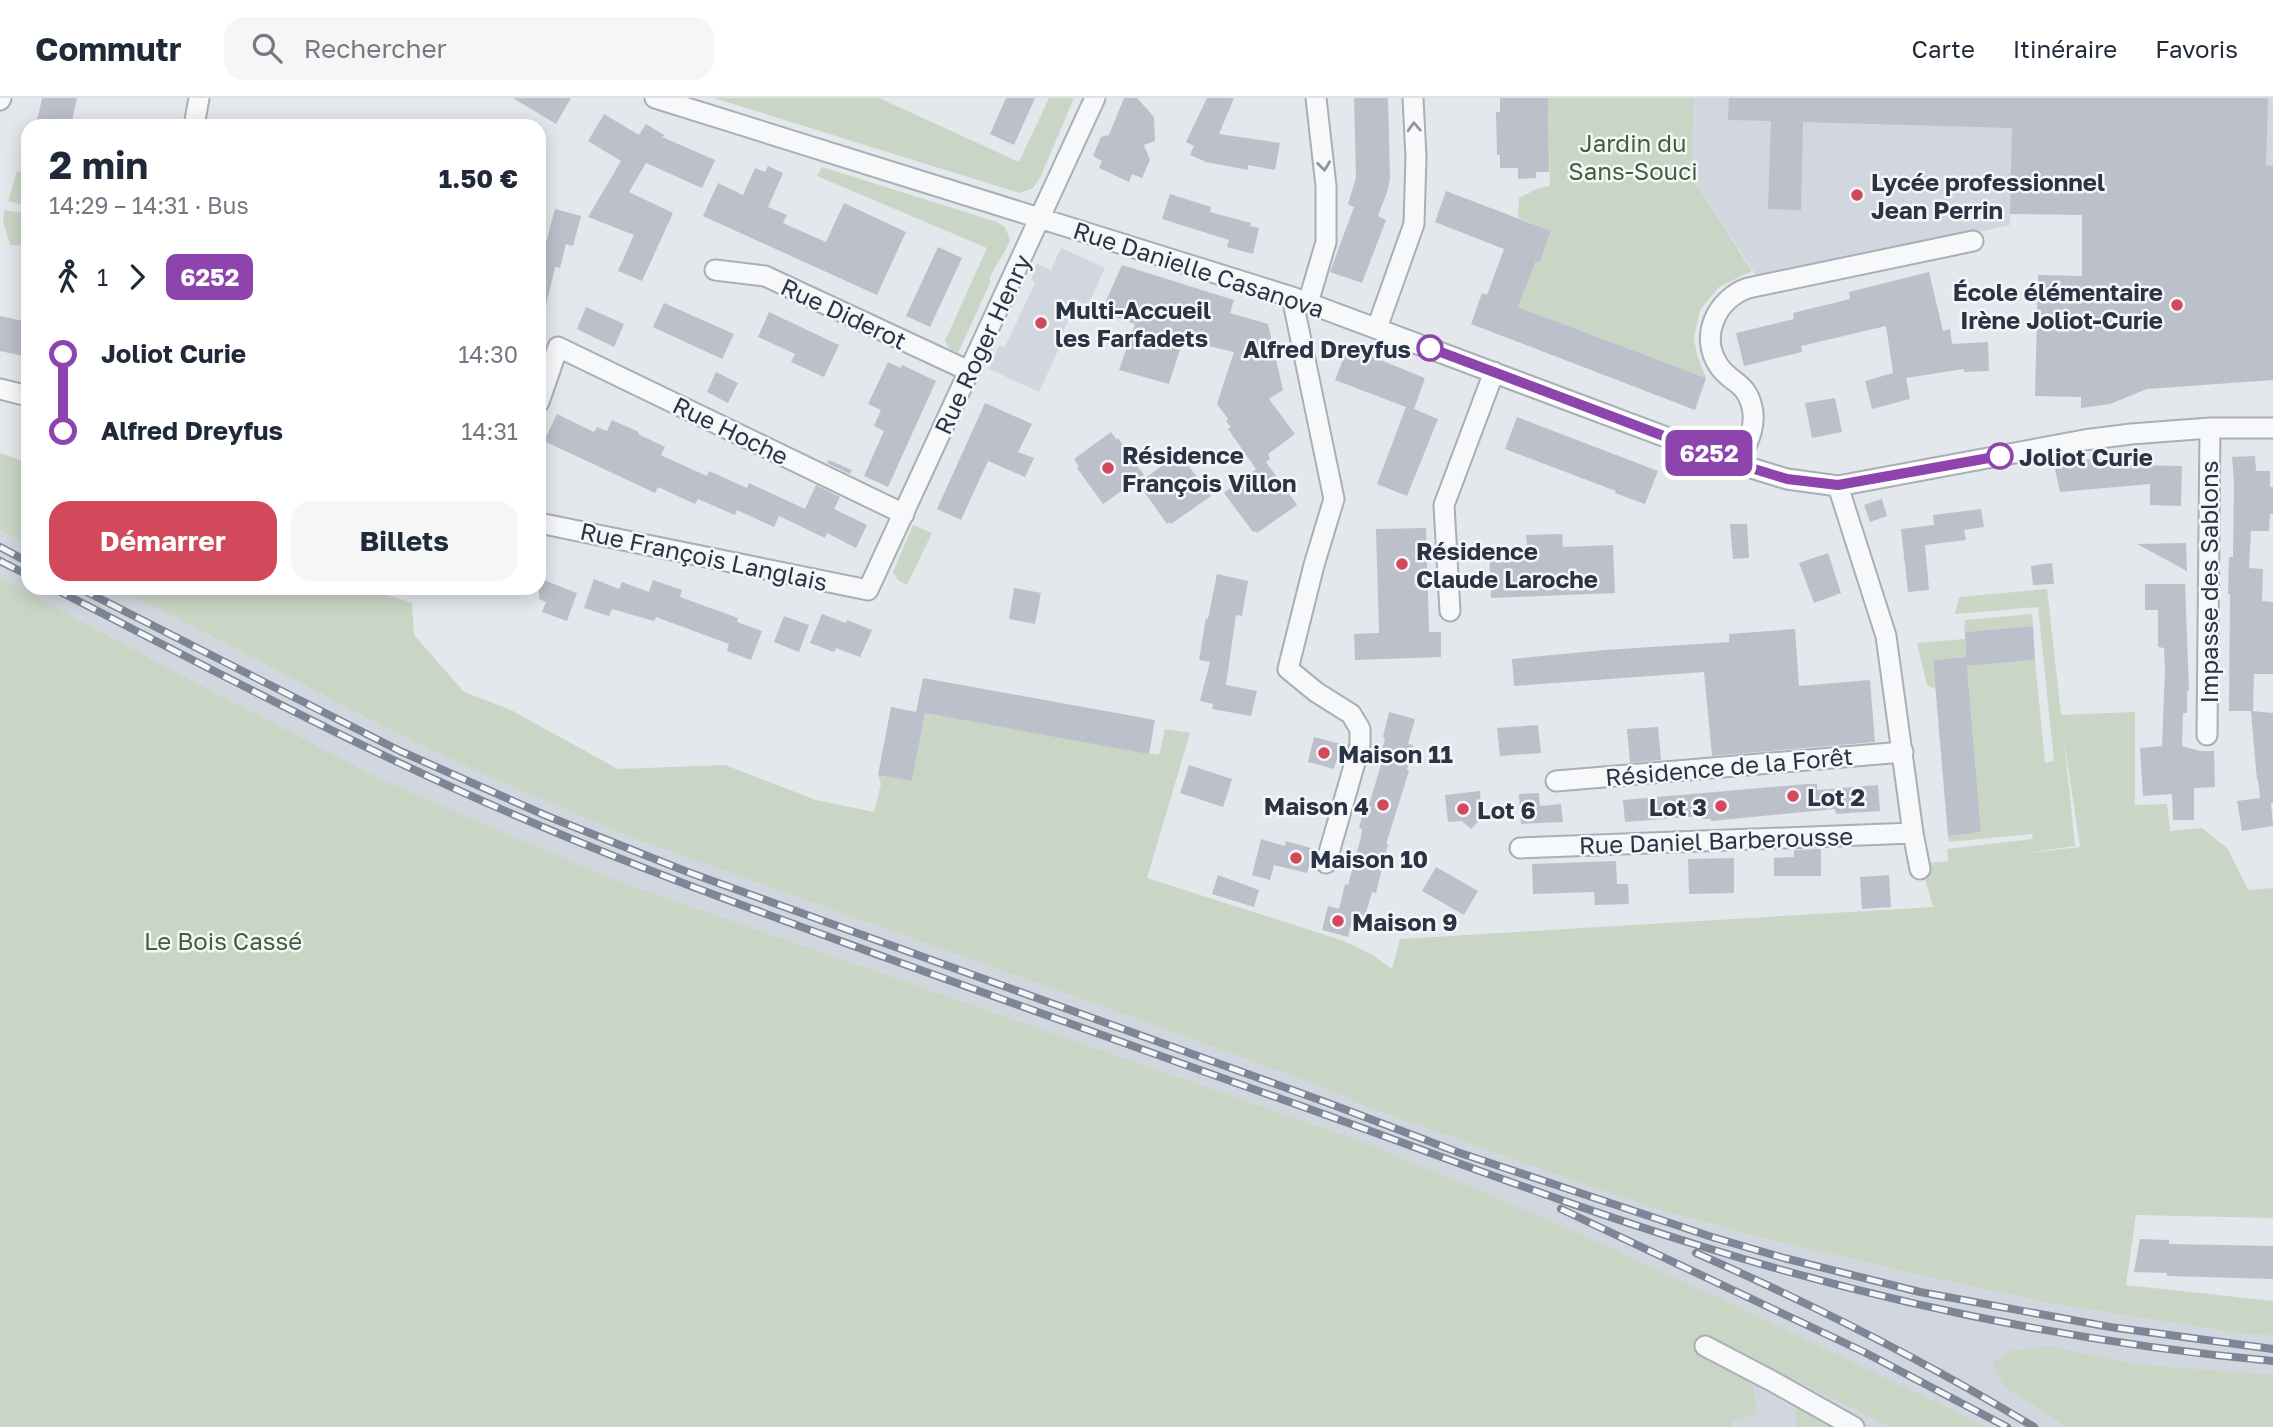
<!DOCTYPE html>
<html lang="fr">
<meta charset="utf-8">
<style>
:root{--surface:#fff;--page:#f6f6f7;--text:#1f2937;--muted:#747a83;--line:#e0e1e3;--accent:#d1495b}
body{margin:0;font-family:"Golos Text",sans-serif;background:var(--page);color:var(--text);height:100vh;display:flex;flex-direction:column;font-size:26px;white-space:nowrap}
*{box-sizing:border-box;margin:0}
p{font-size:23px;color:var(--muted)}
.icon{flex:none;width:38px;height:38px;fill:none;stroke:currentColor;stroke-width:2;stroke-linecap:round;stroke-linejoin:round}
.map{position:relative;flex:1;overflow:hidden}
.details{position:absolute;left:21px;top:21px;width:525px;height:476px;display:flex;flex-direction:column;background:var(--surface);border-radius:21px;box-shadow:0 4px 18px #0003}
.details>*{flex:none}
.badge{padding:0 14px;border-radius:10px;font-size:24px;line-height:46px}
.map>.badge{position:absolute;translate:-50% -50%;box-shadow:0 0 0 4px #fff}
.legs{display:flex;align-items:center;gap:10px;height:77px;padding:0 28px;font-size:23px}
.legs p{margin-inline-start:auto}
.summary{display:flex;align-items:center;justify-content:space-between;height:119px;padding:0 28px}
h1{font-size:38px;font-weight:700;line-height:52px}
.action{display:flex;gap:14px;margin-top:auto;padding:14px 28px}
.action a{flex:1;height:80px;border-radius:21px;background:var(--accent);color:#fff;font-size:28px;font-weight:700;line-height:80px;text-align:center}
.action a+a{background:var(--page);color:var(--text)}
ul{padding:0 28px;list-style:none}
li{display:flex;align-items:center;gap:24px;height:77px;font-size:26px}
li i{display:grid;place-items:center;width:10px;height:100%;margin:0 9px;background:currentColor}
li i::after{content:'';width:18px;height:18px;margin:-9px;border:5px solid;border-radius:50%;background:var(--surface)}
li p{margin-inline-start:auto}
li:first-child i{background:linear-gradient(#0000 50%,currentColor 0)}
li:last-child i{background:linear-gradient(currentColor 50%,#0000 0)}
header{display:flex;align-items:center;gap:42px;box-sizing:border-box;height:98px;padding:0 35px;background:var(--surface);border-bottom:2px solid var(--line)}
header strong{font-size:33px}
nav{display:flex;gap:38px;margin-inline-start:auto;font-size:24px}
.search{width:490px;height:63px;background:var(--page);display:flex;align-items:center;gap:18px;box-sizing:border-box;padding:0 24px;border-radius:21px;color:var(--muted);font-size:26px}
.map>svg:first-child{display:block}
.built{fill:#d2d6de}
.green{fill:#c9d6c5;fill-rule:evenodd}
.building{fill:#bbc0ca}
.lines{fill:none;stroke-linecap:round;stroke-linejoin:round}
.minor-casing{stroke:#a9aeb7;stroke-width:23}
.minor{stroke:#f7f8fa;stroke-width:19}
.rail-casing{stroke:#7d8696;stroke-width:8}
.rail{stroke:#f4f6f9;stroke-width:5;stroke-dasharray:16;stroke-linecap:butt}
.oneway{stroke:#9196a0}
.line-1-casing{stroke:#fff;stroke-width:16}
.line-1{stroke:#8e44ad;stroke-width:10}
.poi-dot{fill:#d1495b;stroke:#f4f6f9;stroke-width:2.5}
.stop-1-dot{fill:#fff;stroke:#8e44ad;stroke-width:3.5}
.labels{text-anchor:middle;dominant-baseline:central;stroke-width:5;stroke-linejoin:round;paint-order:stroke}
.park-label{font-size:24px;fill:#3f6138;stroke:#f4f6f9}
.poi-label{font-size:24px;font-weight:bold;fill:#2b3445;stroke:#f4f6f9;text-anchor:start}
.street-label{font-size:24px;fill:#2b3445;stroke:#f4f6f9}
.stop-label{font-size:24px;font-weight:bold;fill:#2b3445;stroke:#f4f6f9;text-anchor:end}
</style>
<header>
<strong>Commutr</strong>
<div class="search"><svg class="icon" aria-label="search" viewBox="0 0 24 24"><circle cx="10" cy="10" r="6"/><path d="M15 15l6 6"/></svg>Rechercher</div>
<nav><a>Carte</a><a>Itinéraire</a><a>Favoris</a></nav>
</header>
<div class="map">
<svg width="2273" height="1329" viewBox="0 0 2273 1329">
<rect width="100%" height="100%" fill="#e4e7ec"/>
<path class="built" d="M 1694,0 L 2273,0 L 2273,68 L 2012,55 L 2010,127 L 1759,182 L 1691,78 Z
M 1061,150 L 1105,170 L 1088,207 L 1077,203 L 1059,243 L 1062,244 L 1039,294 L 989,271 L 999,248 L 1005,249 L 1035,185 L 1031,182 L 1037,166 L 1051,172 Z
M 0,432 L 28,447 L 28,490 L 114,490 L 181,522 L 392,633 L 483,676 L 627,738 L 1129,918 L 1324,990 L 1367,1009 L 1574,1083 L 1656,1111 L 1756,1138 L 1910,1175 L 2049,1205 L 2235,1235 L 2273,1238 L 2273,1329 L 1703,1329 L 1696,1277 L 1737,1209 L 1470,1088 L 1361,1043 L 627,786 L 519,741 L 381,681 L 159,565 L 0,479 Z"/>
<path class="green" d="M 714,0 L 879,0 L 1019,64 L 1049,0 L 1074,0 L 1040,80 L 1033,90 L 1020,95 Z
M 1548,0 L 1694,0 L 1691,78 L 1752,173 L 1719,189 L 1700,212 L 1694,240 L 1697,257 L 1706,280 L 1518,209 L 1536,163 L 1540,164 L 1551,134 L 1518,119 L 1519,100 L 1539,90 L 1550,88 Z
M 822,69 L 997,124 L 1005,129 L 1010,142 C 1005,156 995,167 989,181 L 991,183 L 958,255 L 950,251 L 945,243 L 987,150 L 817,78 Z
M 17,73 L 28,75 L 28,108 L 8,103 Z
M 4,112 L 28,116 L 28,148 L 10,147 L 3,123 Z
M 0,355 L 28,365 L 28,447 L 0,432 Z
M 913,427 L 932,435 L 907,487 L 898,482 L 893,474 Z
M 0,479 L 159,565 L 381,681 L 519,741 L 627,786 L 1361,1043 L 1470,1088 L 1595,1143 L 1738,1209 L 1987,1329 L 1891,1329 L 1782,1276 L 1718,1242 L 1706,1262 L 1753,1285 L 1757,1316 L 1731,1324 L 1732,1329 L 0,1329 Z
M 114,490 L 365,490 L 412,505 L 414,537 L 464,594 L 511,612 L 618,671 L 725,667 L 816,702 L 874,714 L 881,686 L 878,677 L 912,683 L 925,615 L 1159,657 L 1165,631 L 1190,635 L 1147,780 L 1344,843 L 1373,857 L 1392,871 L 1400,841 L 1933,809 L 1921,766 L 1948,763 L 1947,751 L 2033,741 L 2032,736 L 1949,744 L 1948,738 L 1981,734 L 1967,568 L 2035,562 L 2045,665 L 2054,663 L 2038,509 L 1955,516 L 1959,499 L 2047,491 L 2061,617 L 2135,614 L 2135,707 L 2167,706 L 2170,733 L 2202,730 L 2228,751 L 2248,792 L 2273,790 L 2273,1120 L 2136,1117 L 2126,1187 L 2273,1203 L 2273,1238 L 2235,1235 L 2049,1205 L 1910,1175 L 1756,1138 L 1656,1111 L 1574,1083 L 1367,1009 L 1324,990 L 1129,918 L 627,738 L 483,676 L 392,633 L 181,522 ZM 2064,641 L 2080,749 L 2018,756 L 2075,748 Z
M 2032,516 L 2033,528 L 1964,534 L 1965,522 Z
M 1965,541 L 1966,559 L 1933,562 L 1935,591 L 1927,587 L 1917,545 Z
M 2049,1248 L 2132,1266 L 2273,1277 L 2273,1329 L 2068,1329 L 2004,1289 L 1992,1264 L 2010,1253 Z
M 1795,1307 L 1839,1329 L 1797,1329 Z"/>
<path class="building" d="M 42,0 L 77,0 L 71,28 L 36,28 Z
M 513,0 L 571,0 L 556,26 Z
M 1006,0 L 1035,0 L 1014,47 L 990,36 Z
M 1124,0 L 1137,0 L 1154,19 L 1155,43 L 1144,47 L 1150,62 L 1142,80 L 1132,76 L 1129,84 L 1099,70 L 1102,63 L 1093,58 L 1101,39 L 1109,37 Z
M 1207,0 L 1234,0 L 1219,36 L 1280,45 L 1275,72 L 1248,67 L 1248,72 L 1206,64 L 1190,57 L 1194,48 L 1186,44 Z
M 1354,0 L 1388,0 L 1390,81 L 1387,94 L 1378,118 L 1386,122 L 1362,185 L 1330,174 L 1354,109 L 1348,106 L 1356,80 Z
M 1500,0 L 1548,0 L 1549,74 L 1536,74 L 1536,80 L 1518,81 L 1518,70 L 1500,70 L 1500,57 L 1497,57 L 1496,14 L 1500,14 Z
M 1729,0 L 2268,0 L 2266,67 L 2273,68 L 2273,282 L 2147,291 L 2110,306 L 2081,310 L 2081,299 L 2035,298 L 2038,177 L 2082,178 L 2082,117 L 2010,116 L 2012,30 L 1803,24 L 1801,112 L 1768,111 L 1771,23 L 1728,22 Z
M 604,16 L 639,37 L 646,26 L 664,37 L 662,39 L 715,62 L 702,90 L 646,65 L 629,94 L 673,115 L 642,183 L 618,173 L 634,137 L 588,119 L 621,63 L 588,43 Z
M 768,68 L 783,75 L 768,109 L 787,117 L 783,125 L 826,144 L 844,105 L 906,134 L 877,197 L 703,118 L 718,85 L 743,97 L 755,70 L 765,74 Z
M 1446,93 L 1551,133 L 1540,164 L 1536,163 L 1518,209 L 1706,280 L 1695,312 L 1471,226 L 1482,195 L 1487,197 L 1504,151 L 1435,124 Z
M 1170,96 L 1211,109 L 1210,114 L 1251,125 L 1250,128 L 1259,130 L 1253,156 L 1227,149 L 1229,142 L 1162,121 Z
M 555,111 L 581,118 L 573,148 L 566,146 L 560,170 L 555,169 L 546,208 L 539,207 L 539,151 L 544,152 Z
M 938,149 L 962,160 L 930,229 L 906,218 Z
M 1122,167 L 1234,202 L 1230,215 L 1268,226 L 1283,292 L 1269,301 L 1295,336 L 1268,356 L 1270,361 L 1256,371 L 1228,331 L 1231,329 L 1226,323 L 1228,321 L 1217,306 L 1234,254 L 1183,242 L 1169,286 L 1119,272 L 1135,226 L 1101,214 Z
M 1929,174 L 1943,233 L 1950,231 L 1952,246 L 1988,244 L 1989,273 L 1964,274 L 1964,271 L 1906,280 L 1910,301 L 1872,311 L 1865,283 L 1893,275 L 1886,228 L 1801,248 L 1802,254 L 1744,268 L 1736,235 L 1794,221 L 1793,215 L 1850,201 L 1849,194 Z
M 664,205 L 734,236 L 722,261 L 653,229 Z
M 586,209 L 624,226 L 614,249 L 577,231 Z
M 769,214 L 839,247 L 824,279 L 791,264 L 795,256 L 758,239 Z
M 0,218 L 28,224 L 28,259 L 0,253 Z
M 1348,249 L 1425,280 L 1414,311 L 1438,321 L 1407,398 L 1377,386 L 1406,309 L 1335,282 Z
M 888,264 L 901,270 L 902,267 L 936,283 L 888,389 L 864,378 L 884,333 L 874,328 L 881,312 L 868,306 Z
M 716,274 L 738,285 L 728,305 L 707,294 Z
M 1835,300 L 1842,334 L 1812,340 L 1805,305 Z
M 985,305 L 1032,326 L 1018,354 L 1034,360 L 1025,379 L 988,363 L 961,422 L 937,411 Z
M 557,316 L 594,334 L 597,329 L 607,333 L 612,322 L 639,334 L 638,336 L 665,349 L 661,357 L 689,370 L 707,378 L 709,373 L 747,390 L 749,385 L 805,411 L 816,387 L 840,399 L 834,411 L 867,427 L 856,450 L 827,435 L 825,440 L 779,418 L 774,429 L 737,412 L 735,417 L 698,401 L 695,406 L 658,389 L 655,395 L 544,343 Z
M 1517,319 L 1658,373 L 1645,406 L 1615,395 L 1616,393 L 1505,351 Z
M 1111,334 L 1117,342 L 1118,340 L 1144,377 L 1103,406 L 1077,370 L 1079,369 L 1074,361 Z
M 1177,357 L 1182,365 L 1185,363 L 1211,398 L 1171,426 L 1170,424 L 1167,426 L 1138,385 Z
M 2255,358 L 2256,373 L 2270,373 L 2270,389 L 2273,389 L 2273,416 L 2270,416 L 2269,433 L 2251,433 L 2249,470 L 2263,471 L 2262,503 L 2273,504 L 2273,576 L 2254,576 L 2253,613 L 2229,613 L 2230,496 L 2228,496 L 2229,459 L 2233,459 L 2234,383 L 2232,359 Z
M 2128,359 L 2129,367 L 2182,368 L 2181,408 L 2150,407 L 2150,386 L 2060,394 L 2054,367 L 2080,362 Z
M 829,362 L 852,372 L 850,376 L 827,365 Z
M 1266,364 L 1297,407 L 1257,435 L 1256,433 L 1253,434 L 1224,395 Z
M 1882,401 L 1887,418 L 1870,424 L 1864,407 Z
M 1981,411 L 1984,429 L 1964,432 L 1966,442 L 1925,447 L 1929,492 L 1908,494 L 1901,431 L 1934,427 L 1933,417 Z
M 1730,426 L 1747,426 L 1749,460 L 1733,461 Z
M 1426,430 L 1429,534 L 1441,534 L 1441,559 L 1355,562 L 1354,536 L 1379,535 L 1376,431 Z
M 1562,436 L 1563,449 L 1613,447 L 1615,495 L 1491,500 L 1489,451 L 1527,449 L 1526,437 Z
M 2186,445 L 2187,473 L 2137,446 Z
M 1828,455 L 1841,495 L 1814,505 L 1799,465 Z
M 2052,465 L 2054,486 L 2033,487 L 2031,468 Z
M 1217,476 L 1248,483 L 1242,518 L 1236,517 L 1226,587 L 1257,593 L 1251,618 L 1212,611 L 1213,606 L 1200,603 L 1210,564 L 1199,562 L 1206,520 L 1208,521 Z
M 539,480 L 577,495 L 567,523 L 542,514 L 546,504 L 539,501 Z
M 594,481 L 619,491 L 622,484 L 649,494 L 653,482 L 682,492 L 680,499 L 738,520 L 737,524 L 762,533 L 751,562 L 727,553 L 729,546 L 656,519 L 654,523 L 612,511 L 609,518 L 584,510 Z
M 2145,486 L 2185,486 L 2189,593 L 2187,593 L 2187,615 L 2183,615 L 2182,648 L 2200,653 L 2214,653 L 2215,689 L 2194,690 L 2194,722 L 2173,722 L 2172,696 L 2143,698 L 2140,650 L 2162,648 L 2165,571 L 2164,550 L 2158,549 L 2158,512 L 2145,512 Z
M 1014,490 L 1041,495 L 1035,526 L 1009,521 Z
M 822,516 L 846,525 L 847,522 L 872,532 L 860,559 L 836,550 L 834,554 L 810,545 Z
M 784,518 L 809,527 L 799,554 L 774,544 Z
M 2033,528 L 2035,562 L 1967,568 L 1981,734 L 1948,738 L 1933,562 L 1966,559 L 1965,534 Z
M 1795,531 L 1799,588 L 1870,582 L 1875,644 L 1712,658 L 1704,574 L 1514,588 L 1512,561 L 1605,552 L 1729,544 L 1729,536 Z
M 923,580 L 1155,622 L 1149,656 L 925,615 L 912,683 L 878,677 L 891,609 L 916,614 Z
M 2251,613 L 2273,615 L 2273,705 L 2271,705 L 2273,728 L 2242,733 L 2237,703 L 2260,700 L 2258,682 L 2257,682 Z
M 1389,614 L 1415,621 L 1408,646 L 1413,647 L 1407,672 L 1409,673 L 1386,746 L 1388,746 L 1376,795 L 1372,794 L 1365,818 L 1347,813 L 1354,815 L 1348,839 L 1322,832 L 1328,808 L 1339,811 L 1345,786 L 1348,787 L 1361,739 L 1362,731 L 1359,730 L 1363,714 L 1366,714 L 1370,703 L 1382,664 L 1380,664 L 1381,656 L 1385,640 L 1383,639 Z
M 1538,627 L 1541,655 L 1500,658 L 1497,630 Z
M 1658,629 L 1661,662 L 1630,665 L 1627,631 Z
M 1314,639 L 1341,646 L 1334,671 L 1308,664 Z
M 1189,667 L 1232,681 L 1223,709 L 1180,695 Z
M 1806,686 L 1817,686 L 1817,692 L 1878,687 L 1880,713 L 1836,716 L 1835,711 L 1711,723 L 1711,721 L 1702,721 L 1701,718 L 1625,724 L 1623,702 Z
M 1480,693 L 1482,720 L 1471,731 L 1462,723 L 1448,724 L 1445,697 Z
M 1539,695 L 1540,708 L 1561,706 L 1563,724 L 1521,726 L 1519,696 Z
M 1261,741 L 1285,748 L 1286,743 L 1314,751 L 1307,775 L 1274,767 L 1270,782 L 1252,777 Z
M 1821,751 L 1821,778 L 1774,778 L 1774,760 L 1794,759 L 1794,752 Z
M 1734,760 L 1734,795 L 1689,796 L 1688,761 Z
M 1616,763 L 1617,786 L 1628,786 L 1629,806 L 1595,807 L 1594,794 L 1533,796 L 1532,766 Z
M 1436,769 L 1478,793 L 1464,817 L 1422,793 Z
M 1218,777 L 1259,792 L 1254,809 L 1212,796 Z
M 1889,777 L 1891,809 L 1862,811 L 1860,779 Z
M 2140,1141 L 2169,1142 L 2169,1146 L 2273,1148 L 2273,1181 L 2167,1178 L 2167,1175 L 2134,1174 Z"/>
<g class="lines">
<defs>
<path id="minor" d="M 655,0 L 1292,199 L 1738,366 L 1787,381 L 1838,388 L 2084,342 L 2131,336 L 2210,330 L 2273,330
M 0,2 L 1,0
M 194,28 L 199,0
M 715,172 L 765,178 L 969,273
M 1292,199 L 1334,401 L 1314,467 L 1288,571 L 1316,594 L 1351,616 L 1360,631 L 1360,647 L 1326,765
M 1308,205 L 1326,144 L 1326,88 L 1316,0
M 1377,230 L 1414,126 L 1416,59 L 1413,0
M 0,291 L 28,298
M 539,304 L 558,249 L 904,416
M 1738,366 C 1746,347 1757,330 1752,309 C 1746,283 1730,285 1719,268 C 1699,239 1716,201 1748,190 L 1973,143
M 539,425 L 868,492 L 1095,0
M 1450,513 L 1444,407 L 1494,274
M 2207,637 L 2210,330
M 1556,683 L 1903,654
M 1913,735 L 1920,771
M 1520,750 L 1913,735 L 1886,538 L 1838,388
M 1705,1248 L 1772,1283 L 1854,1329"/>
</defs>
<use href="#minor" class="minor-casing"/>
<use href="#minor" class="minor"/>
<defs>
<path id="rail" d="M 0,449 L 28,464
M 0,463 L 28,477
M 53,490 C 215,573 375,659 543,729 C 656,777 772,818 887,860 C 1014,905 1140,951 1267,996 C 1413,1047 1556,1104 1704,1149 C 1888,1206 2080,1245 2273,1263
M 79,490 L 400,653 L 547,718 L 685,773 L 1328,1005 L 1460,1055 L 1712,1139 L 1784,1160 L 1920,1194 L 2110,1229 L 2273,1251
M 1561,1111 L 1864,1254 L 2007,1329
M 1696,1155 C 1812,1206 1925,1263 2034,1329"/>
</defs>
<use href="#rail" class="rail-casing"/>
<use href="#rail" class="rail"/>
</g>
<defs><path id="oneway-chevron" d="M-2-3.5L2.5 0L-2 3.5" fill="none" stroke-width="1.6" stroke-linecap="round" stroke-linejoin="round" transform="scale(1.75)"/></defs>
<g class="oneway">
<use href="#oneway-chevron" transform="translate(1414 29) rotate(-93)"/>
<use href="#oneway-chevron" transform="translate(1324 68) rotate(83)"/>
</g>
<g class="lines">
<defs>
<path id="line-1" d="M 1430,250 L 1738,366 L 1787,381 L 1838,387 L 2000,358"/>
</defs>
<use href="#line-1" class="line-1-casing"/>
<use href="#line-1" class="line-1"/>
</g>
<g class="poi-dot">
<circle cx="1857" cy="97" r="7"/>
<circle cx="2177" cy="207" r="7"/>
<circle cx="1041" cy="225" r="7"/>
<circle cx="1108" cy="370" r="7"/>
<circle cx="1402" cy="466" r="7"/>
<circle cx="1324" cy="655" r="7"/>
<circle cx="1793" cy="698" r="7"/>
<circle cx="1383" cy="707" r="7"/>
<circle cx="1721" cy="708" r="7"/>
<circle cx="1463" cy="711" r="7"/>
<circle cx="1296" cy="760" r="7"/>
<circle cx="1338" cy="823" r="7"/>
</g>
<g class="stop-1-dot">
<circle cx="1430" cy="250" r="12"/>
<circle cx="2000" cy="358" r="12"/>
</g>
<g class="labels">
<g class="park-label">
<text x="1633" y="44">Jardin du<tspan x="1633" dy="28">Sans-Souci</tspan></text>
<text x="223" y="842">Le Bois Cassé</text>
</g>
<g class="poi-label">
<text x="1871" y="83">Lycée professionnel<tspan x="1871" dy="28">Jean Perrin</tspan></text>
<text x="2163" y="193" text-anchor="end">École élémentaire<tspan x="2163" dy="28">Irène Joliot-Curie</tspan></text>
<text x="1055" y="211">Multi-Accueil<tspan x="1055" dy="28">les Farfadets</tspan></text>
<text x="1122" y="356">Résidence<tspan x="1122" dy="28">François Villon</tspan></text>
<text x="1416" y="452">Résidence<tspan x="1416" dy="28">Claude Laroche</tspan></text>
<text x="1338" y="655">Maison 11</text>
<text x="1807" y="698">Lot 2</text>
<text x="1369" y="707" text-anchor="end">Maison 4</text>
<text x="1707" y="708" text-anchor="end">Lot 3</text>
<text x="1477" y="711">Lot 6</text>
<text x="1310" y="760">Maison 10</text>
<text x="1352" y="823">Maison 9</text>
</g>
<g class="street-label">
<text transform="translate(1199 171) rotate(18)">Rue Danielle Casanova</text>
<text transform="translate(844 215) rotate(25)">Rue Diderot</text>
<text transform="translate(982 246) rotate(-65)">Rue Roger Henry</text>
<text transform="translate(731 332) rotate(26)">Rue Hoche</text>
<text transform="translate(704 458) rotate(12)">Rue François Langlais</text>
<text transform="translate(2208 484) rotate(-90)">Impasse des Sablons</text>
<text transform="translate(1729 668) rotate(-5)">Résidence de la Forêt</text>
<text transform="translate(1716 742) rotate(-2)">Rue Daniel Barberousse</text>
</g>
<g class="stop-label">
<text x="1411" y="250">Alfred Dreyfus</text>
<text x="2019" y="358" text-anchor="start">Joliot Curie</text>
</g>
</g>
</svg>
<b class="badge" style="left:1709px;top:355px;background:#8e44ad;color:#fff">6252</b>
<section class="details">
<div class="summary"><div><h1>2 min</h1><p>14:29 – 14:31 · Bus</p></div><b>1.50 €</b></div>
<div class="legs"><svg class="icon" aria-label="walk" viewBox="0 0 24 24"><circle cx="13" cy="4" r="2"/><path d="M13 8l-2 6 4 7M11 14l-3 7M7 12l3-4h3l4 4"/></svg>1<svg class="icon" aria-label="forward" viewBox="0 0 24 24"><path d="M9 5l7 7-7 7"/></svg><b class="badge" style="background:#8e44ad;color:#fff">6252</b></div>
<ul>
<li><i style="color:#8e44ad"></i><b>Joliot Curie</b><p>14:30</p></li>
<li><i style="color:#8e44ad"></i><b>Alfred Dreyfus</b><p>14:31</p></li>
</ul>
<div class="action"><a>Démarrer</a><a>Billets</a></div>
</section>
</div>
